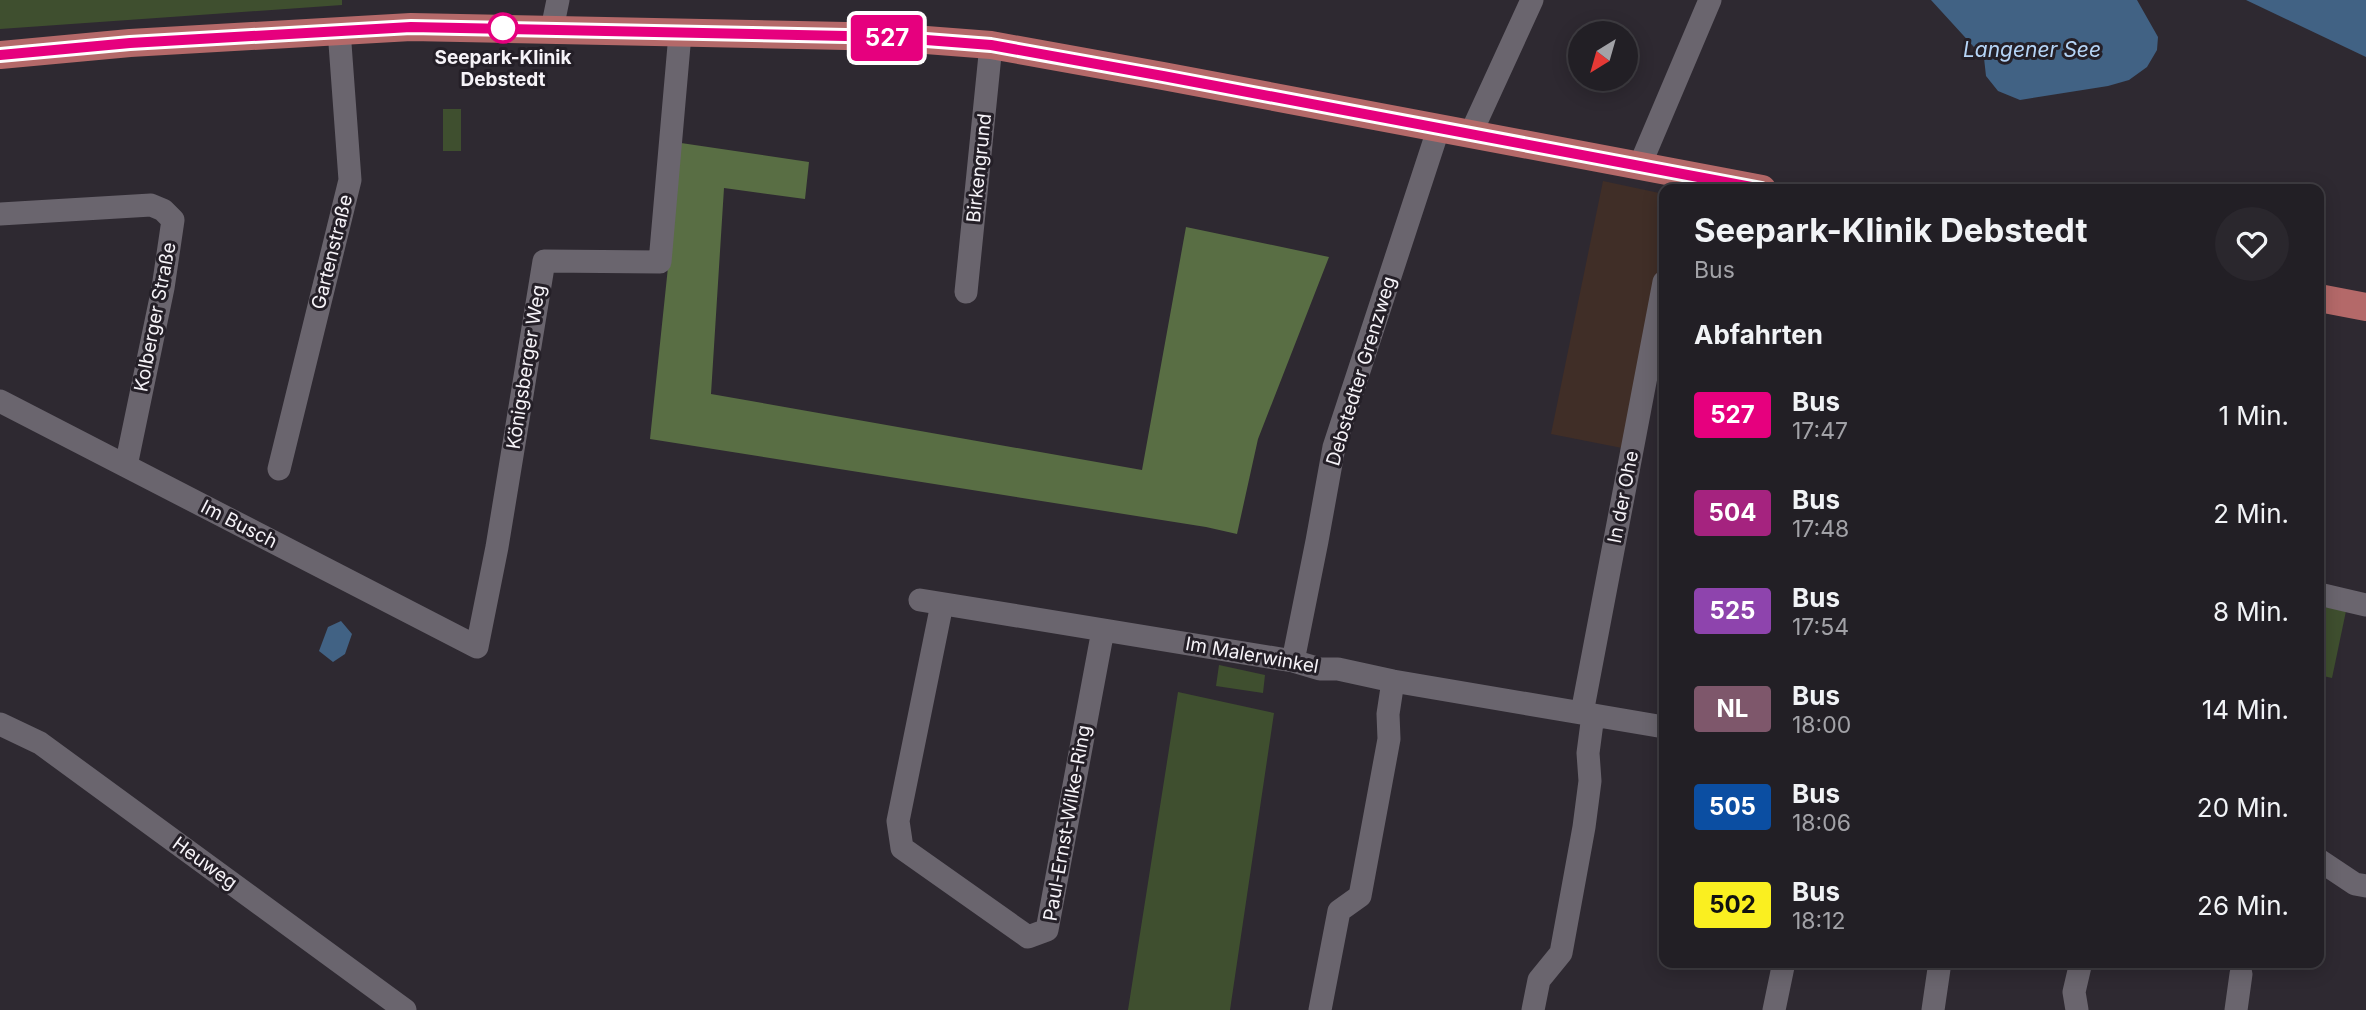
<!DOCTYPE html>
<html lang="de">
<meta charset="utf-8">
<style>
:root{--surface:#221f25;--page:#2a272d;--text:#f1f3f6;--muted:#a2a2a7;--line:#3f3d42}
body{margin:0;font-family:Inter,sans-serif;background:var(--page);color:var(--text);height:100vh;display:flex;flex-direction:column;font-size:26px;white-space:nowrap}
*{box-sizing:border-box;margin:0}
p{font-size:23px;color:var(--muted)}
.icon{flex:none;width:38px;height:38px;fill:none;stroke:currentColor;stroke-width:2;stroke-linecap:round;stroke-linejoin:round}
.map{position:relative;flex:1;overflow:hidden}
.side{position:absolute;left:1659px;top:184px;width:665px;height:784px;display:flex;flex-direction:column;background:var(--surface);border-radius:14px;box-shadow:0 4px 18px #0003,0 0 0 2px var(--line)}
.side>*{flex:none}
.badge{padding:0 14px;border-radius:5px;font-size:24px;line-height:46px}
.needle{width:46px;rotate:217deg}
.tools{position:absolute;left:1568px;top:21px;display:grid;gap:14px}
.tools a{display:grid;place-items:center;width:70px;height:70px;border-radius:50%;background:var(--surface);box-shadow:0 4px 18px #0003,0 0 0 2px var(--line);font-size:35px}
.map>.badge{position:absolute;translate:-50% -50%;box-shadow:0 0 0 4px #fff}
h2{padding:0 35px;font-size:26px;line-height:63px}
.round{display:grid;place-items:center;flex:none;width:74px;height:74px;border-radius:37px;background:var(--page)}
.headline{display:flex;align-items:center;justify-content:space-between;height:119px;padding:0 35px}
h1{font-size:33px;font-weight:700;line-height:52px}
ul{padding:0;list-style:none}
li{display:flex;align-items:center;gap:21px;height:98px;padding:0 35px}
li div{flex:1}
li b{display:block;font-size:26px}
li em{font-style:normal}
li .badge{min-width:77px;font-weight:700;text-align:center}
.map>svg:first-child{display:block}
.education{fill:#402e27}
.green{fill:#3f4f2f}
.forest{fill:#596e44}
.water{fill:#416284}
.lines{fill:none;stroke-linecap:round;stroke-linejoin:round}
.minor{stroke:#6a656e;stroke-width:23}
.major{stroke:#b46969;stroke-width:28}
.line-casing{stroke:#fff;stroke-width:16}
.line{stroke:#e6007e;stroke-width:10}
.stop-dot{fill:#fff;stroke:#e6007e;stroke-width:3.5}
.labels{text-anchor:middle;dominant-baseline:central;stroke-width:6;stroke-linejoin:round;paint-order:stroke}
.stop-label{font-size:19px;font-weight:bold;fill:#f6f3f8;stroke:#241f27}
.street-label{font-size:19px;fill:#f6f3f8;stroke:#241f27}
.water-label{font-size:21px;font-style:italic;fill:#b5d4f6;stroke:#241f27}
</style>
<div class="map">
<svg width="2366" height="1010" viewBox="0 0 2366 1010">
<rect width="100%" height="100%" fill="#2e2931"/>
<path class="education" d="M 1603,181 L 1664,194 L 1664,241 L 1622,448 L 1551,434 Z"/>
<path class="green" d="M 0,0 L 342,0 L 342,5 L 0,29 Z
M 443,109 L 461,109 L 461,151 L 443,151 Z
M 2319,606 L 2346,611 L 2332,678 L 2319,675 Z
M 1219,665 L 1265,675 L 1263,693 L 1216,686 Z
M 1178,692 L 1274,713 L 1230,1010 L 1128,1010 Z"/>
<path class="forest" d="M 681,143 L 809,162 L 805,199 L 724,188 L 711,394 L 1142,470 L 1186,227 L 1329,257 L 1258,439 L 1237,534 L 1206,527 L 650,439 Z"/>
<path class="water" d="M 1931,0 L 2137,0 L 2158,37 L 2157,50 L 2147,67 L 2129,80 L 2108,86 L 2020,100 L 1998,91 L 1986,76 L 1984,58 Z
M 2246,0 L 2366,0 L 2366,57 Z
M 341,621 L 352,634 L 345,654 L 333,662 L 319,651 L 328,627 Z"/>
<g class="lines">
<path class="minor" d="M 552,29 L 558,0
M 1471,133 L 1532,0
M 1640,165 L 1710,0
M 0,214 L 151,205 L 163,210 L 173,220 L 163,288 L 126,466
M 966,292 L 991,45
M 0,401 L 477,647 L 497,547 L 544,261 L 660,262 L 680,34
M 279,469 L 350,180 L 339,30
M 2319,594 L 2366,605
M 920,600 L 1293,661 L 1320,669 L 1338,669 L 1393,681 L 1664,727
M 942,604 L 898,821 L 902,848 L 1028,937 L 1047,930 L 1103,630
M 1293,661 L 1317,541 L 1334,447 L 1439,127
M 1582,713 L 1664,282
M 0,724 L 40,743 L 405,1010
M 2319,860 L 2355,884 L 2366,886
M 1320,1010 L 1339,911 L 1360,896 L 1389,739 L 1388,714 L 1393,681
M 1533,1010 L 1539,980 L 1561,953 L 1584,827 L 1590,781 L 1588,753 L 1593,715
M 1774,1010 L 1784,962
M 1933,1010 L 1940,962
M 2077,1010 L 2074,992 L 2081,962
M 2236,1010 L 2241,974"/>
<path class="major" d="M 0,55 L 130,43 L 411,27 L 846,36 L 926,40 L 991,45 L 1163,76 L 1762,189
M 2319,298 L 2366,307"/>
</g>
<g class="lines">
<defs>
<path id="line" d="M 0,55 L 130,43 L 411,27 L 846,36 L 926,40 L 991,45 L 1163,76 L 1762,189"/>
</defs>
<use href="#line" class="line-casing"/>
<use href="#line" class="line"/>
</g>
<circle class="stop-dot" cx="503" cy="28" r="14"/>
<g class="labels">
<g class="stop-label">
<text x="503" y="57">Seepark-Klinik<tspan x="503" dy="22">Debstedt</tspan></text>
</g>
<g class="street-label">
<text transform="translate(979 168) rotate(-84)">Birkengrund</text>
<text transform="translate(332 252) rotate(-76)">Gartenstraße</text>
<text transform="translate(155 317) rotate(-79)">Kolberger Straße</text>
<text transform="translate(526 367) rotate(-81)">Königsberger Weg</text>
<text transform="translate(1361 371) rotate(-73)">Debstedter Grenzweg</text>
<text transform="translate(1623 497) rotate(-79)">In der Ohe</text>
<text transform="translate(239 524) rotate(27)">Im Busch</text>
<text transform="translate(1252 655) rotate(10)">Im Malerwinkel</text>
<text transform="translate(1067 823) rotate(-80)">Paul-Ernst-Wilke-Ring</text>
<text transform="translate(205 863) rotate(36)">Heuweg</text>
</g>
<g class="water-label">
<text x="2032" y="49">Langener See</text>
</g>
</g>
</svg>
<div class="tools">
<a><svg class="needle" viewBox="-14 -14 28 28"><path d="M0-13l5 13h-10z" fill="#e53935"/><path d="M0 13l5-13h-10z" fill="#a2a2a7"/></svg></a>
</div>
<b class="badge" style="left:887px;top:38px;background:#e6007e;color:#fff">527</b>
<section class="side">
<div class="headline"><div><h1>Seepark-Klinik Debstedt</h1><p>Bus</p></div><a class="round"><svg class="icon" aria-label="heart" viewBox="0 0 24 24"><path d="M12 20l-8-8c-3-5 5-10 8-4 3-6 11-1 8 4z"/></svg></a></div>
<h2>Abfahrten</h2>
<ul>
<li><span class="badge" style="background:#e6007e;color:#fff">527</span><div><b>Bus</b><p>17:47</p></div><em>1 Min.</em></li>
<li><span class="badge" style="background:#a5237f;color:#fff">504</span><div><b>Bus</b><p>17:48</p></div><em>2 Min.</em></li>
<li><span class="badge" style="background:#8e44ad;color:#fff">525</span><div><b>Bus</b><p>17:54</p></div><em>8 Min.</em></li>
<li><span class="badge" style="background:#7e576b;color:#fff">NL</span><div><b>Bus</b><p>18:00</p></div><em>14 Min.</em></li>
<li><span class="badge" style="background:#0b4ea2;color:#fff">505</span><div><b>Bus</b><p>18:06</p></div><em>20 Min.</em></li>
<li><span class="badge" style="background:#faef20;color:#111">502</span><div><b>Bus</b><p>18:12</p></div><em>26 Min.</em></li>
</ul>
</section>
</div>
